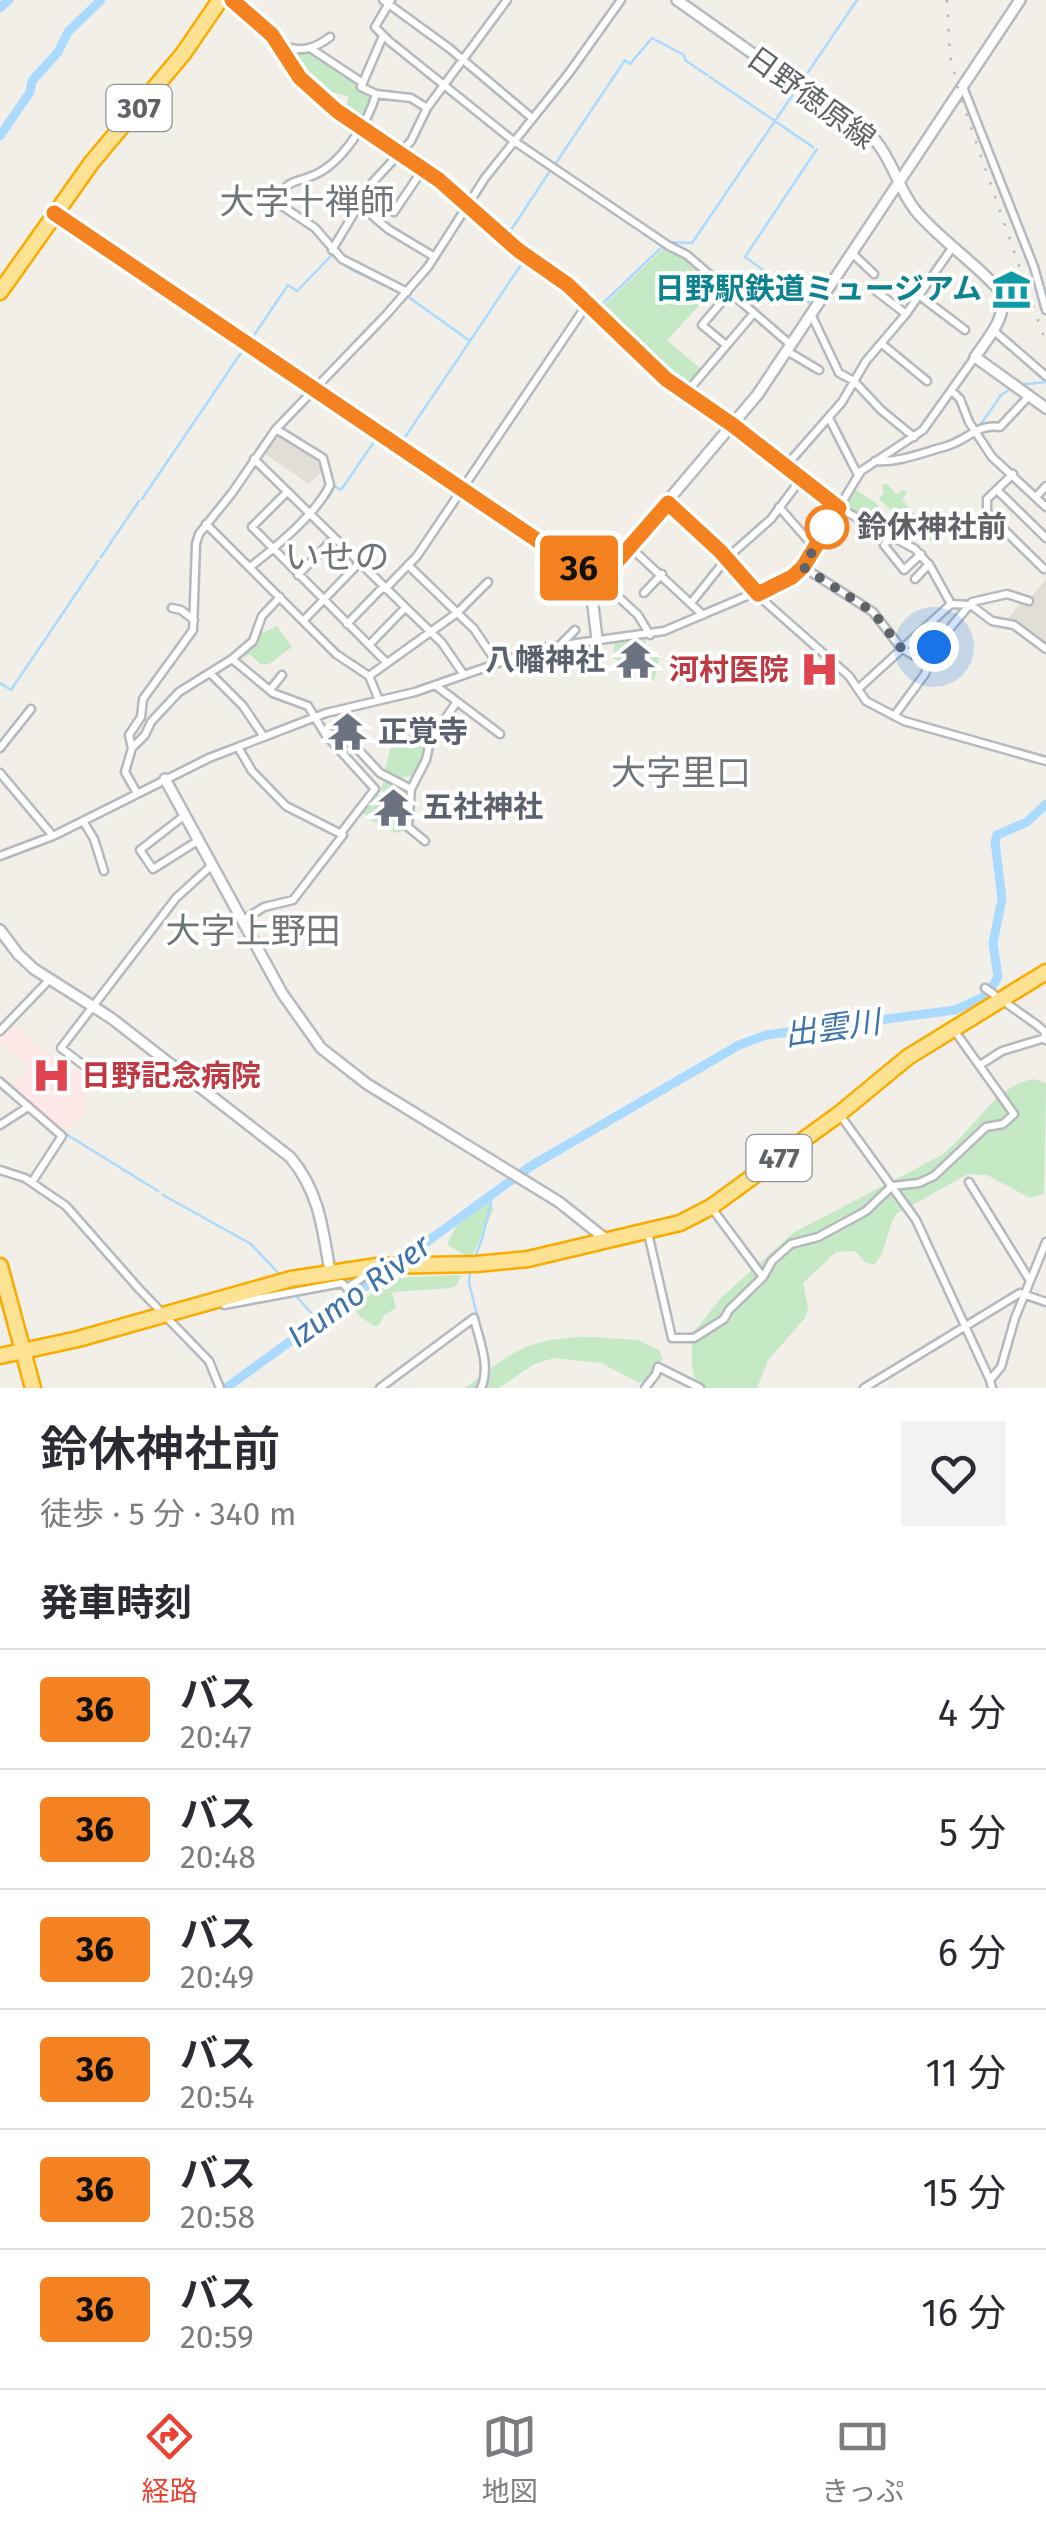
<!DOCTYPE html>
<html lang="ja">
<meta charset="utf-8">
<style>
:root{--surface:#fff;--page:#f2f2f3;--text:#2b2b33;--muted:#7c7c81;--line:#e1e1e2;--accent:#ea4335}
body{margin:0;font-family:"Fira Sans","Noto Sans JP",sans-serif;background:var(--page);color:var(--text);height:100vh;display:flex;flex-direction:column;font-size:38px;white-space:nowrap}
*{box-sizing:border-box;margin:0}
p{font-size:32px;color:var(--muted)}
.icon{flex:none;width:55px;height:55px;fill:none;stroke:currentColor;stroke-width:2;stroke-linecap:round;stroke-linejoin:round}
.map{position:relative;height:1388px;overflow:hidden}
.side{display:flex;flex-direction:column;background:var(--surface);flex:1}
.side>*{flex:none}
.badge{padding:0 20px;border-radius:8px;font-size:35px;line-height:65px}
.you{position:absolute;width:50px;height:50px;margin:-25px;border:8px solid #fff;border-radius:50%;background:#1a73e8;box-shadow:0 0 0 15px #1a73e833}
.map>.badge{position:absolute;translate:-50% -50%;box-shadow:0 0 0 5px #fff}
h2{padding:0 40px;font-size:38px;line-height:90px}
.round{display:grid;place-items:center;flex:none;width:105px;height:105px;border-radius:0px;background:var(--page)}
.headline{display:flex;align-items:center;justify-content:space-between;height:170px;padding:0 40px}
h1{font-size:48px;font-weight:600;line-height:75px}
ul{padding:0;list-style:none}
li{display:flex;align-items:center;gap:30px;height:120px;padding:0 40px;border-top:2px solid var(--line)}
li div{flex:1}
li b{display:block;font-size:38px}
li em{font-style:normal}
li .badge{min-width:110px;font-weight:700;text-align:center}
.menu{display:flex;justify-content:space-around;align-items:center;height:140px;border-top:2px solid var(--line);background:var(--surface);font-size:28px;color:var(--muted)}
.menu a{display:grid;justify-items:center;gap:5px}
.menu .selected{color:var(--accent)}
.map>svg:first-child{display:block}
.education{fill:#e1ded6}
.medical{fill:#fce8e6}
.green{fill:#c5e8c5}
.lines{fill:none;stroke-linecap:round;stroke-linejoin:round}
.stream{stroke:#aadaff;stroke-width:2.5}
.river{stroke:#aadaff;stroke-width:9}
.street-casing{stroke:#b5b8bc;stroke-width:11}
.secondary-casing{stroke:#b6babf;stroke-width:14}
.highway-casing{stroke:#f9ab00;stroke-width:19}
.street{stroke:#fff;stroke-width:6}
.secondary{stroke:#fff;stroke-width:9}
.highway{stroke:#fde293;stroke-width:14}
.rail{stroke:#b6b7b8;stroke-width:2.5;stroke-dasharray:2.5 12;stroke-linecap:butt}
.line-casing{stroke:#fff;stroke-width:22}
.line{stroke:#f58220;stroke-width:15}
.walk{stroke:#5f6368;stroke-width:10;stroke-dasharray:0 18}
.stop-dot{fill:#fff;stroke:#f58220;stroke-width:5}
.labels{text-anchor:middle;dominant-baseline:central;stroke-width:8;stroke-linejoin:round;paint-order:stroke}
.shield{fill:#fff;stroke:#8f9295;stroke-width:2.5}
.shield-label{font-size:28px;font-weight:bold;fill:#5f6368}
.street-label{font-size:30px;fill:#5f6368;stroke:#fff}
.culture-label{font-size:30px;font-weight:bold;fill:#0d838f;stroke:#fff;text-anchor:end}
.stop-label{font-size:30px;font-weight:bold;fill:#5f6368;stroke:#fff;text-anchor:start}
.worship-label{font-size:30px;font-weight:bold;fill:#5b616d;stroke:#fff;text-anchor:start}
.health-label{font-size:30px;font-weight:bold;fill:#be3a42;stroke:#fff;text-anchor:end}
.water-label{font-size:32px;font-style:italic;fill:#4174aa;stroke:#fff}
.quarter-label{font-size:35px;fill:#70757a;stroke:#fff}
</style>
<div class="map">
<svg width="1046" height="1388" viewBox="0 0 1046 1388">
<rect width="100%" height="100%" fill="#f1efe8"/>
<path class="education" d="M 275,431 L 321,458 L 324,469 L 309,484 L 262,452 Z
M 1046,579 L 1046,647 L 1009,618 L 1020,603 L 1025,605 Z"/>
<path class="medical" d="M 12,1023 L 34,1043 L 96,1086 L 85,1100 L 88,1109 L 70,1128 L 63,1131 L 57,1127 L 11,1085 L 29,1066 L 0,1042 L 1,1034 Z"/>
<path class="green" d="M 310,50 L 374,95 L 362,126 L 334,108 L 338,104 L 346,106 L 349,97 L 326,90 L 320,94 L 287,58 L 295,52 Z
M 665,247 L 684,257 L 718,285 L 667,340 L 701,369 L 686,385 L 600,309 Z
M 887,484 L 896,494 L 904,490 L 907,493 L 902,499 L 916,516 L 943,528 L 940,535 L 926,544 L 914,533 L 905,539 L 845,508 L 855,489 L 876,503 L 883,513 L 881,517 L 895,519 L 895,514 L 879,499 L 884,493 L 882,485 Z
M 277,626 L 292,647 L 269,664 L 260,664 L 250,654 L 245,658 L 243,654 L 258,635 Z
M 645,638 L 647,650 L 660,655 L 654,681 L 613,658 L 615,641 Z
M 381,724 L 416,737 L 425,754 L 418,774 L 398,779 L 384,773 L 390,750 L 397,737 L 380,731 Z
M 385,778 L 415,789 C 412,803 415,813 412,828 L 395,833 L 374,822 L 359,809 L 374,793 L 379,794 L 390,811 L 400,816 L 405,812 L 395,807 L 398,799 L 380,790 Z
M 1033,1079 L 1046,1083 L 1044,1194 L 1030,1198 L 987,1175 L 968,1174 L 896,1214 C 886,1230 887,1252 874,1265 L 865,1262 L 855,1251 L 836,1252 L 803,1283 L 808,1308 L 806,1317 L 768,1360 L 757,1388 L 697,1388 L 692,1367 L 692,1334 L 722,1297 L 793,1233 L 940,1156 C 972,1133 993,1087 1033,1079 Z
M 491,1199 L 493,1210 L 471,1258 L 447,1245 L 456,1226 Z
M 461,1275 L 456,1286 L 450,1288 L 392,1292 L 396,1308 L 384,1315 L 379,1325 L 374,1326 L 360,1317 L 354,1308 L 391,1278 Z
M 591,1337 L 638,1340 L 659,1350 L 663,1360 C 652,1366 651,1378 640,1383 L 601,1363 L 554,1358 L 534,1364 L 499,1388 L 465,1388 C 515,1350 527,1338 591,1337 Z"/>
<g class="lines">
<path class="stream" d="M 394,3 L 396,0
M 710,77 L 813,147
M 556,163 L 625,60 L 630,64 L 652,38 L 684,55 L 685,60 L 707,75
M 507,236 L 550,171
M 669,242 L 692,243 L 857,0
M 407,296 L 470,341 L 525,259 L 583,304
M 811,304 L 745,257 L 817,149
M 599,307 L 663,246
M 250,341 L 288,285 L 297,291 L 332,255 L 350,269 L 397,291
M 1018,385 L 1046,382
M 979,427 L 1001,395 L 1012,388
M 401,443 L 470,341
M 329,497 L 334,486 L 341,490 L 378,436 L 396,448
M 142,499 L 245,347
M 101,557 L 139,501
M 0,683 L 11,690 L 98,561
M 0,1077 L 17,1093
M 61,1131 L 158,1191
M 163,1195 L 251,1244 L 280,1275
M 475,1257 L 483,1236 L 493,1193
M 470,1269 L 469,1283 L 483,1338
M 296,1296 L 313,1315 L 322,1316
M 485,1346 L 489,1363 L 485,1387"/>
<path class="river" d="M 0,8 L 9,0
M 0,136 L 30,92 L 32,81 L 58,52 L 68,32 L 101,0
M 226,1388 L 531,1166 L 739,1045 L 766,1035 L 955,1010 L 987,995 L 998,977 L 993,943 L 1002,899 L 995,842 L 997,835 L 1027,822 L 1046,804"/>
<defs>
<path id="street" d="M 232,0 L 279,43 L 301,78 L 348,120 L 368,129 L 439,180 L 517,250 L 568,285 L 665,379 L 734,426 L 839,508 L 915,549 L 930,566 L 951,604
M 383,0 L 449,48 L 532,118
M 391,0 L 375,27 L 389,41 L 511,139 L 669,246 L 687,255 L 791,345
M 280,44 C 298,53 313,50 330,37
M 310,48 L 363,83
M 963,87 L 1034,267 L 1046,310
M 376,94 L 411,98 L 427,108
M 258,190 L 315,228 L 342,259 L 407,292
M 276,202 C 291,176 292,185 314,175 C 341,164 369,121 376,94 L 361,87 L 383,36
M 360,205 L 388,229 L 433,256
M 394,212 L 423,169
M 56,214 L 603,583 L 638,615 L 650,635
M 332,250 L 372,183 L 411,141 L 427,108 L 507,0
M 852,253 L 874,274
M 876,291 L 906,314
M 920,296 L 965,330
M 811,314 L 839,373 L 854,381 L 881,410 L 914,437
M 994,331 L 1046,376
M 882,344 L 927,381
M 726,345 L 702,325 L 730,292
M 787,351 L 819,370
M 952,391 L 960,399 L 969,422 L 992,457 L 1046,507
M 687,392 L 754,313
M 829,418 L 858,475
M 254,459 L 442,643 L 464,675
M 875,461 C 899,463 924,452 947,446 C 967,440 979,423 1000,427 L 1028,397
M 785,467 L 842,402 L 866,361 L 906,314 L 952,248
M 1013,474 L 987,499 L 987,513 L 1044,569
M 997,490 L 1046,538
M 287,492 L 252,527 L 387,663
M 1036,497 L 1046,486
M 668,503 L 721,551 L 763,600 L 849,676 L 866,701 L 904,721 L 1046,761
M 779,507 L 814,547
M 206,524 L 336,654 L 369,676 L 379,700
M 892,536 L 884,545 L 904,570 L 921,554
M 630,547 L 703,615
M 408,565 L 474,629 L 497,663
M 250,567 C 276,547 316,514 330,485 L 323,458 L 276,429
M 803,567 L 873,612 L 901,648 L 928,664
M 298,575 L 334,538
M 915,579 L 929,564
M 385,589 L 417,556 L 588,303
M 644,593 L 662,574
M 691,603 L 727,558 L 771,519 L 801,479
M 172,608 L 181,610 L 194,620
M 304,620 L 359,563
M 347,624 L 383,587
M 562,643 L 575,630
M 369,645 L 405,608
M 232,659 L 273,693 L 308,706 L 325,734 L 375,789 L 341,833
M 210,673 L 243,706 L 264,737
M 369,676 L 457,613 L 488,582
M 435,685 L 500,734
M 858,689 L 951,604 L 971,605 L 992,621 L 1014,625 L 1046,649
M 270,690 L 282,675
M 894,716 L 925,674 L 934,647 L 972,602 L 1007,594 L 1029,601
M 327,732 L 353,744 L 380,773 L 411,789
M 238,747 L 252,771 L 286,806 L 343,835 L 293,900 L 264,907 L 243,920
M 0,748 L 31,709
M 132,748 L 129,735 L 141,717 L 143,699 L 193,630 L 196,544 L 199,534 L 232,493 L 276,429 L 386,315 L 428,267 L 485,178 L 569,73 L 621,0
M 0,773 L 53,836
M 137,793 L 125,772 L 132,748 L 145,735 L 151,722 L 179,692 L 232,659 L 253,641 L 262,616 L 280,597
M 185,815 L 140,850 L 153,869 L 199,840
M 83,821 L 94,839 L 104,871
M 425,841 L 408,827 L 411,789 L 426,760 L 430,741 L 456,703
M 0,856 L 53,836 L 209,758 L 326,713 L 415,692 L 541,648 L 664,631 L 792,577 L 803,567 L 861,471 L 923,430 L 975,357
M 985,988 L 1037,1025 L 1044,1031 L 1046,1040
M 0,1031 L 50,979
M 980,1065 L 1002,1051 L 1045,1038
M 0,1082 L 62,1136 L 32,1182
M 108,1084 L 61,1048 L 176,898 L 212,865
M 840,1115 L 916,1220 L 990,1380
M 0,1125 L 28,1107
M 0,1170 L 25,1178 L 66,1206 L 140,1290 L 209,1361 L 220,1388
M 969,1182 L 1029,1279
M 711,1207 L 763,1277
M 648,1233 L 672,1338 L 694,1338 L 724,1319 L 729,1310 L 763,1277 L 772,1261 L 791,1244 L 818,1237 L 866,1211 L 892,1186 L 919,1183 L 934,1176 L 986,1127 L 1003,1124 L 1014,1114 L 954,1030
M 223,1301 L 224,1305 L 342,1283 L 347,1288 L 369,1273 L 369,1268
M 380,1388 L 474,1318 C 479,1340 491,1366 481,1388
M 645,1388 L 656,1374 L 658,1367 L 700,1388
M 864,1388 L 1020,1293 L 1046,1302
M 992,1388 L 990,1380 L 1001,1367 L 1015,1318 L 1046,1242"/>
<path id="secondary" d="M 677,0 L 875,140 C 893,161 898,188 915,210 C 941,241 976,263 1002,293 C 1007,318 988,338 975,357 L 1046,408
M 597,639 L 593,606 L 600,581 L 758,394 L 1020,0
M 165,779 L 282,993 L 321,1048 L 367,1084 L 559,1202 L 608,1241
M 0,930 L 18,954 L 34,969 L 111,1018 L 290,1157 C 319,1191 323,1229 330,1272"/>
<path id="highway" d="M 0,292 L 92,162 L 183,54 L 220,0
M 0,1266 L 33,1388
M 0,1356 L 78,1339 L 291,1279 L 377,1266 L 476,1264 L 528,1259 L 680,1223 L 711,1207 L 839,1114 L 908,1057 L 1046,972"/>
</defs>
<use href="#street" class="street-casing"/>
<use href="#secondary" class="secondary-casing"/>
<use href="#highway" class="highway-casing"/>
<use href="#street" class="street"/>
<use href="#secondary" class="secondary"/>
<use href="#highway" class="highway"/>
<path class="rail" d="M 947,0 L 950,55 L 959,93 L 1046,343"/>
</g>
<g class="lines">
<defs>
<path id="line" d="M 54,213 L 596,580 L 600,581 L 668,503 L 720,551 L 758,594 L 792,577 L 803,567 L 839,508 L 734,426 L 666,379 L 568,285 L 518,250 L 439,180 L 337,111 L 300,78 L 272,35 L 232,0"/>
</defs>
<use href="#line" class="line-casing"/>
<use href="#line" class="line"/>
<path class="walk" d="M 827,527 L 833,517 L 803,567 L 873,612 L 901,648 L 928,664 L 934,647"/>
</g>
<defs>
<symbol id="museum-bare" viewBox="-9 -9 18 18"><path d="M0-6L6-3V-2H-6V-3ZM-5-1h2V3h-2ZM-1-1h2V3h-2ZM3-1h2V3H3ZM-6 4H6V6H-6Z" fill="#0f9aa8" stroke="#fff" stroke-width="2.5" paint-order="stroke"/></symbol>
<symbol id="temple-bare" viewBox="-9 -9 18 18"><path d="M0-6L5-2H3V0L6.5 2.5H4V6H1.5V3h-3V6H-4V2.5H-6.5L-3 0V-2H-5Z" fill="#6b7280" stroke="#fff" stroke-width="2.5" paint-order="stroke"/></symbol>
<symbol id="hospital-bare" viewBox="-9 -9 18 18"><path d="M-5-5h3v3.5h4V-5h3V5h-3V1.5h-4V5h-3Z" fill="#e0444e" stroke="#fff" stroke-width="2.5" paint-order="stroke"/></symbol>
</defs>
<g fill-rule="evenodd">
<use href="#museum-bare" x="984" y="262" width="55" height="55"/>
<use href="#temple-bare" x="608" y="632" width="55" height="55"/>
<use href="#hospital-bare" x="792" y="642" width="55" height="55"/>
<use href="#temple-bare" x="320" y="704" width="55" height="55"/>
<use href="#temple-bare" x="366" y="780" width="55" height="55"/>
<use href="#hospital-bare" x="24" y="1048" width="55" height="55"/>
</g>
<circle class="stop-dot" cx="827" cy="527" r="20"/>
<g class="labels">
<g class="shield">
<rect x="106.5" y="85" width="65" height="46" rx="8"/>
<rect x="746.5" y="1135" width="65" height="46" rx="8"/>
</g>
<g class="shield-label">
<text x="139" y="108">307</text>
<text x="779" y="1158">477</text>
</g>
<g class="street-label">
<text transform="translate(811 98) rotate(36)">日野徳原線</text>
</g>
<g class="culture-label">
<text x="982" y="289">日野駅鉄道ミュージアム</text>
</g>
<g class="stop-label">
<text x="857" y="527">鈴休神社前</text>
</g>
<g class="worship-label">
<text x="605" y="660" text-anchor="end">八幡神社</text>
<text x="378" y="732">正覚寺</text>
<text x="423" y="807">五社神社</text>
</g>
<g class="health-label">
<text x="789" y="670">河村医院</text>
<text x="81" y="1076" text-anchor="start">日野記念病院</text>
</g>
<g class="water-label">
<text transform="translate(832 1028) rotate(-8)">出雲川</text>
<text transform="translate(359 1291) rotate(-36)">Izumo River</text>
</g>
<g class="quarter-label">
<text x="307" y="202">大字十禅師</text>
<text x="337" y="557">いせの</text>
<text x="681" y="773">大字里口</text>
<text x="253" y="931">大字上野田</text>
</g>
</g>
</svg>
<div class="you" style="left:934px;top:647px"></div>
<b class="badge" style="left:579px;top:568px;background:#f58220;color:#111">36</b>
</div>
<section class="side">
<div class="headline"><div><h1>鈴休神社前</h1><p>徒歩 · 5 分 · 340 m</p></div><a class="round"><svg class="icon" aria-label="heart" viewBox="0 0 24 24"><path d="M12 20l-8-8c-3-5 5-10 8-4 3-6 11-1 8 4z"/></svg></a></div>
<h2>発車時刻</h2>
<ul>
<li><span class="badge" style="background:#f58220;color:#111">36</span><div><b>バス</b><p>20:47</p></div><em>4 分</em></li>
<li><span class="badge" style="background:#f58220;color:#111">36</span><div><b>バス</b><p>20:48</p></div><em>5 分</em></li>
<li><span class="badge" style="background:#f58220;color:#111">36</span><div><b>バス</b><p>20:49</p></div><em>6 分</em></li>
<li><span class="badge" style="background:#f58220;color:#111">36</span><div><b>バス</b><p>20:54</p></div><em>11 分</em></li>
<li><span class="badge" style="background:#f58220;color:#111">36</span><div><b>バス</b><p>20:58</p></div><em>15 分</em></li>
<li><span class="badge" style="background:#f58220;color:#111">36</span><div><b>バス</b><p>20:59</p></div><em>16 分</em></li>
</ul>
</section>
<nav class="menu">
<a class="selected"><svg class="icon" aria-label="directions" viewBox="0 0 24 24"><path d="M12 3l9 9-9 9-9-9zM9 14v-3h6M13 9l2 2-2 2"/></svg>経路</a>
<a><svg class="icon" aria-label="map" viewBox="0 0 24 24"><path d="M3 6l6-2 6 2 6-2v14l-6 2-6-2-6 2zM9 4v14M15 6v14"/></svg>地図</a>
<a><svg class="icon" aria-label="tickets" viewBox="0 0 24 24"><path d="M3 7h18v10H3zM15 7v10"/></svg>きっぷ</a>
</nav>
